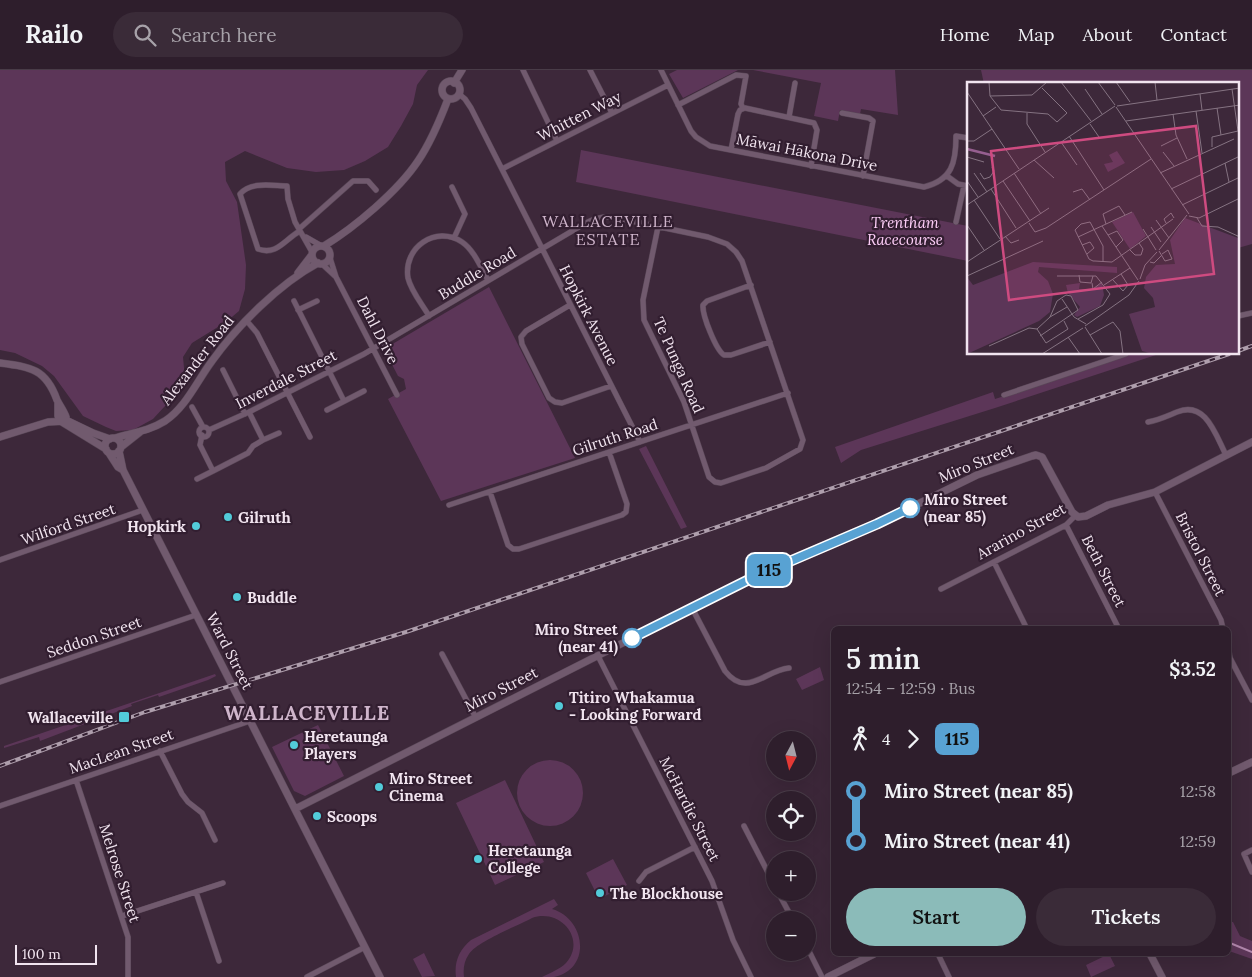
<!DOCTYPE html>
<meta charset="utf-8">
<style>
:root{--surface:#2e1e2c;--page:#3a2b38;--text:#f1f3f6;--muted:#a7a2a9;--line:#493c48;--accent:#8bbbb9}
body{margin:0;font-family:Lora,serif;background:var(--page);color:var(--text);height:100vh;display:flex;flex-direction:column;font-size:19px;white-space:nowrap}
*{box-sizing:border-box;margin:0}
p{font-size:16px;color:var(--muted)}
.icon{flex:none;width:28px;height:28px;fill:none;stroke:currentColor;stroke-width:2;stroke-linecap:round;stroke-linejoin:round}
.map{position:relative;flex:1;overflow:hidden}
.details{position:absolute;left:831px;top:556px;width:400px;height:330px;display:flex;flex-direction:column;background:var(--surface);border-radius:8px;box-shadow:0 5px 20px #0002,0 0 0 1px var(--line)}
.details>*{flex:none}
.badge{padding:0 10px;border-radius:8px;font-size:18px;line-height:32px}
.needle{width:32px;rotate:187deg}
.controls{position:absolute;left:766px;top:661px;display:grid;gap:10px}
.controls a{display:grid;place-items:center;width:50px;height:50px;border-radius:50%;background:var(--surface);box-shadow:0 5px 20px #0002,0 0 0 1px var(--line);font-size:25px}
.scale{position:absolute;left:15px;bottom:12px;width:82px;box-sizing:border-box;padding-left:5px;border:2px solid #f1e4ef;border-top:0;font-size:14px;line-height:18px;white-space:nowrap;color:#f1e4ef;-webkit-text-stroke:4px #321e30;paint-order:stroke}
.map>.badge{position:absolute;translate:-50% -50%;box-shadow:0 0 0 2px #fff}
.legs{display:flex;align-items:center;gap:8px;height:55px;padding:0 15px;font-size:16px}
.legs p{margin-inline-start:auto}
.head{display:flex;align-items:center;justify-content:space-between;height:85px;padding:0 15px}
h1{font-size:28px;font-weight:600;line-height:38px}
.primary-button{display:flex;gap:10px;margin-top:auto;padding:10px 15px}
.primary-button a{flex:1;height:58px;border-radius:30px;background:var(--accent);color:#111;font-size:20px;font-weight:600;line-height:58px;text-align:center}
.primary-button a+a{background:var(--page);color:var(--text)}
ul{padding:0 15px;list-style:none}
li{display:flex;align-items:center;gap:18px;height:50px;font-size:19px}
li i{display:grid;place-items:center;width:8px;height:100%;margin:0 6px;background:currentColor}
li i::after{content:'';width:12px;height:12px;margin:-6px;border:4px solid;border-radius:50%;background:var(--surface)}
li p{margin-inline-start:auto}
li:first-child i{background:linear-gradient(#0000 50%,currentColor 0)}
li:last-child i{background:linear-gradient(currentColor 50%,#0000 0)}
header{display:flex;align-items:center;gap:30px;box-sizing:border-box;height:70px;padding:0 25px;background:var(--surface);border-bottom:1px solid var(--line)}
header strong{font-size:24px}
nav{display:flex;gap:28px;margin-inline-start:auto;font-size:18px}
.search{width:350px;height:45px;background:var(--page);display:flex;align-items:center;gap:12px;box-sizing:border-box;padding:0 18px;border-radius:28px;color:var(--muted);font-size:19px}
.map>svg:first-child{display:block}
.green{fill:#5c3658}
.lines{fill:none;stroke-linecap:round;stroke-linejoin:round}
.stream{stroke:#b187ac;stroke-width:2}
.street-casing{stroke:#594757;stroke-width:6}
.secondary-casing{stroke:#594757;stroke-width:8}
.street{stroke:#715a6e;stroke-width:5}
.secondary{stroke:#715a6e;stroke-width:7}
.rail-casing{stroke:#ae9eac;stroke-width:4}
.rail{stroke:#321e30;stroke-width:2;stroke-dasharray:5.5;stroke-linecap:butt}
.line-1-casing{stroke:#fff;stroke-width:11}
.line-1{stroke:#58a2d3;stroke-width:8}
.stop-1-dot{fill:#fff;stroke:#58a2d3;stroke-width:2.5}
.poi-dot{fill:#52cbd9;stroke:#321e30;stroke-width:2}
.labels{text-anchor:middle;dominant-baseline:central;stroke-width:4.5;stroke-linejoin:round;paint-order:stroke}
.street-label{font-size:15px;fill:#f1e4ef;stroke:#321e30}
.park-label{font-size:15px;font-style:italic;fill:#fecef8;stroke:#321e30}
.stop-label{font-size:15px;font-weight:bold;fill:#f1e4ef;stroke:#321e30;text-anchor:start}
.poi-label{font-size:15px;font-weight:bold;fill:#f1e4ef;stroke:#321e30;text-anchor:start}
.neighbourhood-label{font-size:16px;letter-spacing:1px;fill:#cfb5cb;stroke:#321e30}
.district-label{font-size:20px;font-weight:bold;letter-spacing:1px;fill:#cfb5cb;stroke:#321e30}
.inset-river{fill:none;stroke:#965f90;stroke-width:2.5}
.inset-road{fill:none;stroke:#857382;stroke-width:1}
.view{fill:#ce4b80;fill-opacity:0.15;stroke:#ce4b80;stroke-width:2.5}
.inset-edge{fill:none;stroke:#f1e4ef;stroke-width:2.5}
</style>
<header>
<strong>Railo</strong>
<div class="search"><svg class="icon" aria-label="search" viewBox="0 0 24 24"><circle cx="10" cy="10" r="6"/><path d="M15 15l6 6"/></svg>Search here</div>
<nav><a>Home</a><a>Map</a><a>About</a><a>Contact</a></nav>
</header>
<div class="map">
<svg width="1252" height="907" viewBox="0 0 1252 907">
<rect width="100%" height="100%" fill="#3d283a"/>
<path class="green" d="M 0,0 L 428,0 L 417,15 L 413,34 L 401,56 L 388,77 L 365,91 L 344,100 L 316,102 L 287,98 L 245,81 L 225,92 L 226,111 L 237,132 L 246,195 L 245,219 L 239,241 L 226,252 L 192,273 L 183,287 L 185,308 L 177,323 L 153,349 L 133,360 L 116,361 L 106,357 L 83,346 L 54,306 L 42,296 L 15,283 L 0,280 Z
M 677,0 L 738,0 L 683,28 L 669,4 Z
M 753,0 L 895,0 L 898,45 L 861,39 L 860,44 L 840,40 L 838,51 L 814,46 L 821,13 Z
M 981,0 L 1252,0 L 1252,174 L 1238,178 L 1238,14 L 984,14 Z
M 581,80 L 968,156 L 968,191 L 576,112 Z
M 489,217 L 575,388 L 441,431 L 388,329 L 406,319 L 404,309 L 398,306 L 384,279 Z
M 1131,284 L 1159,284 L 995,338 L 861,380 L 841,393 L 835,377 L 993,322 L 995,329 Z
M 646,376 L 687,457 L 681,459 L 639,379 Z
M 820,597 L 824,610 L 802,620 L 796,609 Z
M 215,604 L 216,606 L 208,610 L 159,627 L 158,625 L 131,634 L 132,636 L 40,671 L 39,667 L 4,678 L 4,676 Z
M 318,655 L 344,706 L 305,726 L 294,721 L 272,677 Z
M517 723a33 33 0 1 1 66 0a33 33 0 1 1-66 0Z
M 505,710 L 544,792 L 495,815 L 456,733 Z
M 613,789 L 627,815 L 599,829 L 586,803 Z
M 554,829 L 558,835 L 552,839 C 586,849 592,899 554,907 C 550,907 546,907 542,907 C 550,903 560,899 566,893 C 587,869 560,838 532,848 C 517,856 477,872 469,884 C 464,891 463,899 464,907 L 456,907 C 454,892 459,880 471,870 Z
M 1229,852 L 1233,852 L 1240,866 L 1252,871 L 1252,889 L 1229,881 Z
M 424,883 L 435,906 L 422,907 L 413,889 Z
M 1109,884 L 1115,896 L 1091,907 L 1086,895 Z"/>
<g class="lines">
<path class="stream" d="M 1230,873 L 1252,882"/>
<defs>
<path id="street" d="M 523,0 L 557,71
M 590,0 L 612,43
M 661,0 L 691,61 L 696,67 L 710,76 L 924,117 C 952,110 956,93 956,66 L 968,68
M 459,24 L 465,29 L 471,38 L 640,372
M 678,35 L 736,5 L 746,6 L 741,34 L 743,38
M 842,43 L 869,48 L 873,51 L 863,106
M 789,47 L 795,13
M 731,80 L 738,44 L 740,40 L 745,38 L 814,53 L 817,60 L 811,96
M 502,99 L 668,15
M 947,106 L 958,114 L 968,116
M 452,117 L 465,144 L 454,168
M 956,152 L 964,116
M 299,159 L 353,111 L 368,111 L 376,120
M 300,161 C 285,169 277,186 258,179 L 240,124 C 251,111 273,116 287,116 L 288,129 L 295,152 L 312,182
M 306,167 L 320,175
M 330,188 L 336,207 L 397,325
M 322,194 L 336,207
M 751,215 L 707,231 L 703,235 C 702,245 716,280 724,285 L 731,285 L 770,272
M 294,231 L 344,331
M 570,235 L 526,261 L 521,267 L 522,274 L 549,328 L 555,332 L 562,333 L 611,316
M 298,240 L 317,231
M 429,246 C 422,234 411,221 408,208 C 403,177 436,155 462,172 C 474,180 481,198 488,210
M 1238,246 L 1252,243
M 246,250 L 257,263 L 310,367
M 223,300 L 245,344
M 1004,325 L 1126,284
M 192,337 L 203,357
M 327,340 L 364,321
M 1148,352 C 1159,350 1167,346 1177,342 C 1206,330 1216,366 1226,385
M199 362a5 5 0 1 1 10 0a5 5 0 1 1-10 0Z
M 209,360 L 249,342 L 364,284 L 584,154 C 593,149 601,146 612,147 L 708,167 L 727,174 L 736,182 L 742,191 L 803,370 L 800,379 L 766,398 L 721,413 L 715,412 L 709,407 L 684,332 L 644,250 L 643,230 L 658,157
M 202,365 L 200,375 L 213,401 L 248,383 L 253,376 L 263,370 L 249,342
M 263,370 L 279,363
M 197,409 L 213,401
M 490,422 L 508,475 L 513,479 L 519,479 L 622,445 L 626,442 L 627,434 L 609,382
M 1155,422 L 1221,550 L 1223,559
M 449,435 L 788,323
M 1066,455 L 1119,559
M 0,490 L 143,440
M 994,492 L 1027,559
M 941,519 L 1066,455 L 1075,446
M 692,538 L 725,601 C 747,629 765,600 789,598
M 1229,582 L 1230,588 L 1252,630
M 442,584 L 476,648
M 598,586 L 712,811 L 733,870 L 751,907
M 0,612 L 196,545
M 160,681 L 182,724 L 188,732 L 202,743 L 215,770
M 76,710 L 128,867 L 128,907
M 0,736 L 250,651
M 744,756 L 775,816
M 1252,780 L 1244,784 L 1252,802
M 639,811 L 646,802 L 695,777
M 196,822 L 219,891
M 778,822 L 793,850
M 122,846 L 223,813
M 808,879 L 822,907
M 938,884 L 949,907
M 307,907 L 365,877"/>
<path id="secondary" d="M442 20a9 9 0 1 1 18 0a9 9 0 1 1-18 0Z
M 454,13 L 462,0
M312 185a9 9 0 1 1 18 0a9 9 0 1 1-18 0Z
M 324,176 C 355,157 398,121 418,91 C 431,72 440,50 448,29
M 298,203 L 311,186
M 0,293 C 31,297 46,299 57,330 C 60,336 64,341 66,347 L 62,352
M 58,333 L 58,346 L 62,352 L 106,379
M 0,367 L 48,352 L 68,351 L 93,363 L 110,369
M 115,368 C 132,363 149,361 165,351 C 186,337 197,311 212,291 C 237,256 279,214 318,193
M105 376a8 8 0 1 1 16 0a8 8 0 1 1-16 0Z
M 121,377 L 140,362
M 119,381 L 123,400
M 109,383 L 118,397 L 123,400 L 380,907
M 1229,703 L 1252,692
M 295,739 L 757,505 L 877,454 L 977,405 L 1032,386 L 1036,385 L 1042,387 L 1072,442 L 1078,447 L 1086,446 L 1108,435 L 1155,422 L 1252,372
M 1150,884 L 1162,907
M 828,907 L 874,884"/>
</defs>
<use href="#street" class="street-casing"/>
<use href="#secondary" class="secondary-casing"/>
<use href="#street" class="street"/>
<use href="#secondary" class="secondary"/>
<defs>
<path id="rail" d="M 1238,281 L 1252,276
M 0,696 L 145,642 L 406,562 L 1229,284"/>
</defs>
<use href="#rail" class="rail-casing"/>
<use href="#rail" class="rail"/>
</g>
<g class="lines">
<defs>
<path id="line-1" d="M 632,568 L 758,505 L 877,454 L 910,438"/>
</defs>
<use href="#line-1" class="line-1-casing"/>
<use href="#line-1" class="line-1"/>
</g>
<g class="stop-1-dot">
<circle cx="910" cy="438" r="9"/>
<circle cx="632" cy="568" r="9"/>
</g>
<g class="poi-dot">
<circle cx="228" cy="447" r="5"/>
<circle cx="196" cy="456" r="5"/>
<circle cx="237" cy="527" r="5"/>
<circle cx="559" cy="636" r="5"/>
<rect x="118" y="641" width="12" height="12" rx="2.5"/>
<circle cx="294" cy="675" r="5"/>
<circle cx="379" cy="717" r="5"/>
<circle cx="317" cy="746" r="5"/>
<circle cx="478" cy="789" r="5"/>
<circle cx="600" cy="823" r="5"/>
</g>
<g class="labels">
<g class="street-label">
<text transform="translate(579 46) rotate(-27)">Whitten Way</text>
<text transform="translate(807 82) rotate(11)">Māwai Hākona Drive</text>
<text transform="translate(477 203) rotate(-31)">Buddle Road</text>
<text transform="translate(589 245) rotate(63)">Hopkirk Avenue</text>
<text transform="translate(378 260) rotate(63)">Dahl Drive</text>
<text transform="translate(197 290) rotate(-52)">Alexander Road</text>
<text transform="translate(679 295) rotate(66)">Te Punga Road</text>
<text transform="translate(286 309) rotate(-27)">Inverdale Street</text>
<text transform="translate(615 367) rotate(-18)">Gilruth Road</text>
<text transform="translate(976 393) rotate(-22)">Miro Street</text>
<text transform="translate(68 454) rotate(-19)">Wilford Street</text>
<text transform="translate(1021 461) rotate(-29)">Ararino Street</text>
<text transform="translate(1201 484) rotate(63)">Bristol Street</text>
<text transform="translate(1104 501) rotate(63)">Beth Street</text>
<text transform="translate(94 567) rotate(-19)">Seddon Street</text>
<text transform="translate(230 581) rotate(63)">Ward Street</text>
<text transform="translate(501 619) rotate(-27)">Miro Street</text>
<text transform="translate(121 681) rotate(-19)">MacLean Street</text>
<text transform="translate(690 739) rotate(63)">McHardie Street</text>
<text transform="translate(120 803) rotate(72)">Melrose Street</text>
</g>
<g class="park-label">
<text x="905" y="152">Trentham<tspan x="905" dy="17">Racecourse</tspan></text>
</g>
<g class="stop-label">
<text x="924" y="429">Miro Street<tspan x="924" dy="17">(near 85)</tspan></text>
<text x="618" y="559" text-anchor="end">Miro Street<tspan x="618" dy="17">(near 41)</tspan></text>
</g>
<g class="poi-label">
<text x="238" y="447">Gilruth</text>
<text x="186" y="456" text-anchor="end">Hopkirk</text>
<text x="247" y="527">Buddle</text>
<text x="569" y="627">Titiro Whakamua<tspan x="569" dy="17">- Looking Forward</tspan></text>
<text x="113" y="647" text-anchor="end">Wallaceville</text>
<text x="304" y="666">Heretaunga<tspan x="304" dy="17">Players</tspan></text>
<text x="389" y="708">Miro Street<tspan x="389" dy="17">Cinema</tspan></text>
<text x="327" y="746">Scoops</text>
<text x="488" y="780">Heretaunga<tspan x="488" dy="17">College</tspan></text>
<text x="610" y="823">The Blockhouse</text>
</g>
<g class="neighbourhood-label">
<text x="608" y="151">WALLACEVILLE<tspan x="608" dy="18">ESTATE</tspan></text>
</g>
<g class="district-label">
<text x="307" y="642">WALLACEVILLE</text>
</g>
</g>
<g transform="translate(967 12)">
<rect width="272" height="272" fill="#3d283a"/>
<path d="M 150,69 L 158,81 L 141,90 L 137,82 L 146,80 L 142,73 ZM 166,130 L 179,154 L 163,167 L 145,140 ZM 218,136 L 271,156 L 272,272 L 186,272 L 175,269 L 162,232 L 188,225 L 186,216 L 177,206 L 179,195 L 189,183 L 208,182 L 203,158 ZM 66,180 L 150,185 L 150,191 L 72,185 L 71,190 L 81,199 L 86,212 L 83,230 L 72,239 L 0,272 L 0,195 L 6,203 ZM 113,201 L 112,207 L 126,207 L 135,201 L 137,213 L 133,224 L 110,235 L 107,233 L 113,225 L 101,211 L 99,203 Z" fill="#5c3658"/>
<path class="inset-river" d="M 0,67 L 28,74"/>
<path class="inset-road" d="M 22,0 L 23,14 L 34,28 L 81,32 L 90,40 L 100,31 L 75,6M 94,0 L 124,39M 131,0 L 148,23M 149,0 L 163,20M 188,0 L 190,18M 118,7 L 135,32M 0,10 L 52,87M 233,12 L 235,28M 23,14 L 65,13 L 80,0M 150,24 L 273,6M 149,25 L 222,132M 250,26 L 254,53M 229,29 L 235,71M 60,31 L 60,42 L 78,70M 206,32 L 209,53 L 220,77M 16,34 L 29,25M 159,39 L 273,23M 123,42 L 132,55M 102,54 L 137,108M 0,59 L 7,59 L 25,47M 94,60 L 110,83M 194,64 L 210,56M 245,65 L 245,55 L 271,49 L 265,7M 196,70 L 207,84M 0,75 L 17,80M 67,78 L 87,96M 258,81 L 262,100M 7,91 L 20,110M 13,91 L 17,97 L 23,95 L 27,89 L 25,85M 47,91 L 74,132M 193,91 L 267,57M 0,99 L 11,115M 36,99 L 63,139M 24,107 L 49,146M 204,107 L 273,74M 106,110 L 115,107 L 123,118M 7,118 L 33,157M 0,123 L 148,24M 215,123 L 273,95M 222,134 L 232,136 L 273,116M 230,136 L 235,144 L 251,145 L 273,155M 189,138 L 202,156M 62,141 L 68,150 L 79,146 L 184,77M 199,141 L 197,137 L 204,131 L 207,136M 139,142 L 136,132 L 152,124 L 158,133M 0,143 L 17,168M 135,144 L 171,198M 184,145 L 194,160M 176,147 L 189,168M 141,153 L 150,149 L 156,158 L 149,165M 38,154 L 44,161 L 52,158M 111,155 L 165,130M 115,163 L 123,160 L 127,166 L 120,172M 163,168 L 168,173 L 174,173 L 176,167 L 172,161M 192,168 L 220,133M 192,169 L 198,179 L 205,177 L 201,168 L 195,172M 0,180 L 82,126M 136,180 L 136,164 L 123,140 L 114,142 L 108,148 L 122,177 L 126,179 L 128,179 L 144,180 L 145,180 L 206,137M 183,180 L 187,181 L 195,173M 112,193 L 113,200 L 124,201 L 126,194M 0,194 L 76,159M 90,194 L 129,194 L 143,212 L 136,223 L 111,237M 173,197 L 178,183 L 190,170M 146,198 L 156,209 L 161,203 L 154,192M 125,201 L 126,207 L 135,200M 137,203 L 163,186M 95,217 L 107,235 L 119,242M 83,235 L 100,225M 118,244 L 162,213 L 172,199M 118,245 L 135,272M 70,247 L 83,235 L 90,219 L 99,213 L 104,214 L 111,228 L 73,254M 70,247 L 79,261 L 101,247 L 97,239M 123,253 L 146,240 L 153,249 L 156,272M 101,255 L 113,272M 22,264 L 62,246 L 70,247M 75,272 L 116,246"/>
<path class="view" d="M 229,44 L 247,192 L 42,218 L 24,69 Z"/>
<rect width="272" height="272" class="inset-edge"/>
</g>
</svg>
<div class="controls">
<a><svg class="needle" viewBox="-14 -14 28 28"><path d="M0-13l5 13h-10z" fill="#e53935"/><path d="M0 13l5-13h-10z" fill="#a7a2a9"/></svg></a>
<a><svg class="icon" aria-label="locate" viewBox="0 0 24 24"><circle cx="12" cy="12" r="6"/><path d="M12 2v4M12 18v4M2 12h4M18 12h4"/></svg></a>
<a>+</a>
<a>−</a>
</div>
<div class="scale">100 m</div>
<b class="badge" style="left:769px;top:500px;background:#58a2d3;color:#111">115</b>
<section class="details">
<div class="head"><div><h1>5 min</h1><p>12:54 – 12:59 · Bus</p></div><b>$3.52</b></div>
<div class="legs"><svg class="icon" aria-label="walk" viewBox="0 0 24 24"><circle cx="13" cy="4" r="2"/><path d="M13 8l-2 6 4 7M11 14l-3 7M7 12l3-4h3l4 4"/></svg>4<svg class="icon" aria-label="forward" viewBox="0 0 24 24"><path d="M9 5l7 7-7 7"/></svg><b class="badge" style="background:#58a2d3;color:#111">115</b></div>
<ul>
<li><i style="color:#58a2d3"></i><b>Miro Street (near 85)</b><p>12:58</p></li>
<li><i style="color:#58a2d3"></i><b>Miro Street (near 41)</b><p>12:59</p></li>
</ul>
<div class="primary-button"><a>Start</a><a>Tickets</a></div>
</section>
</div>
